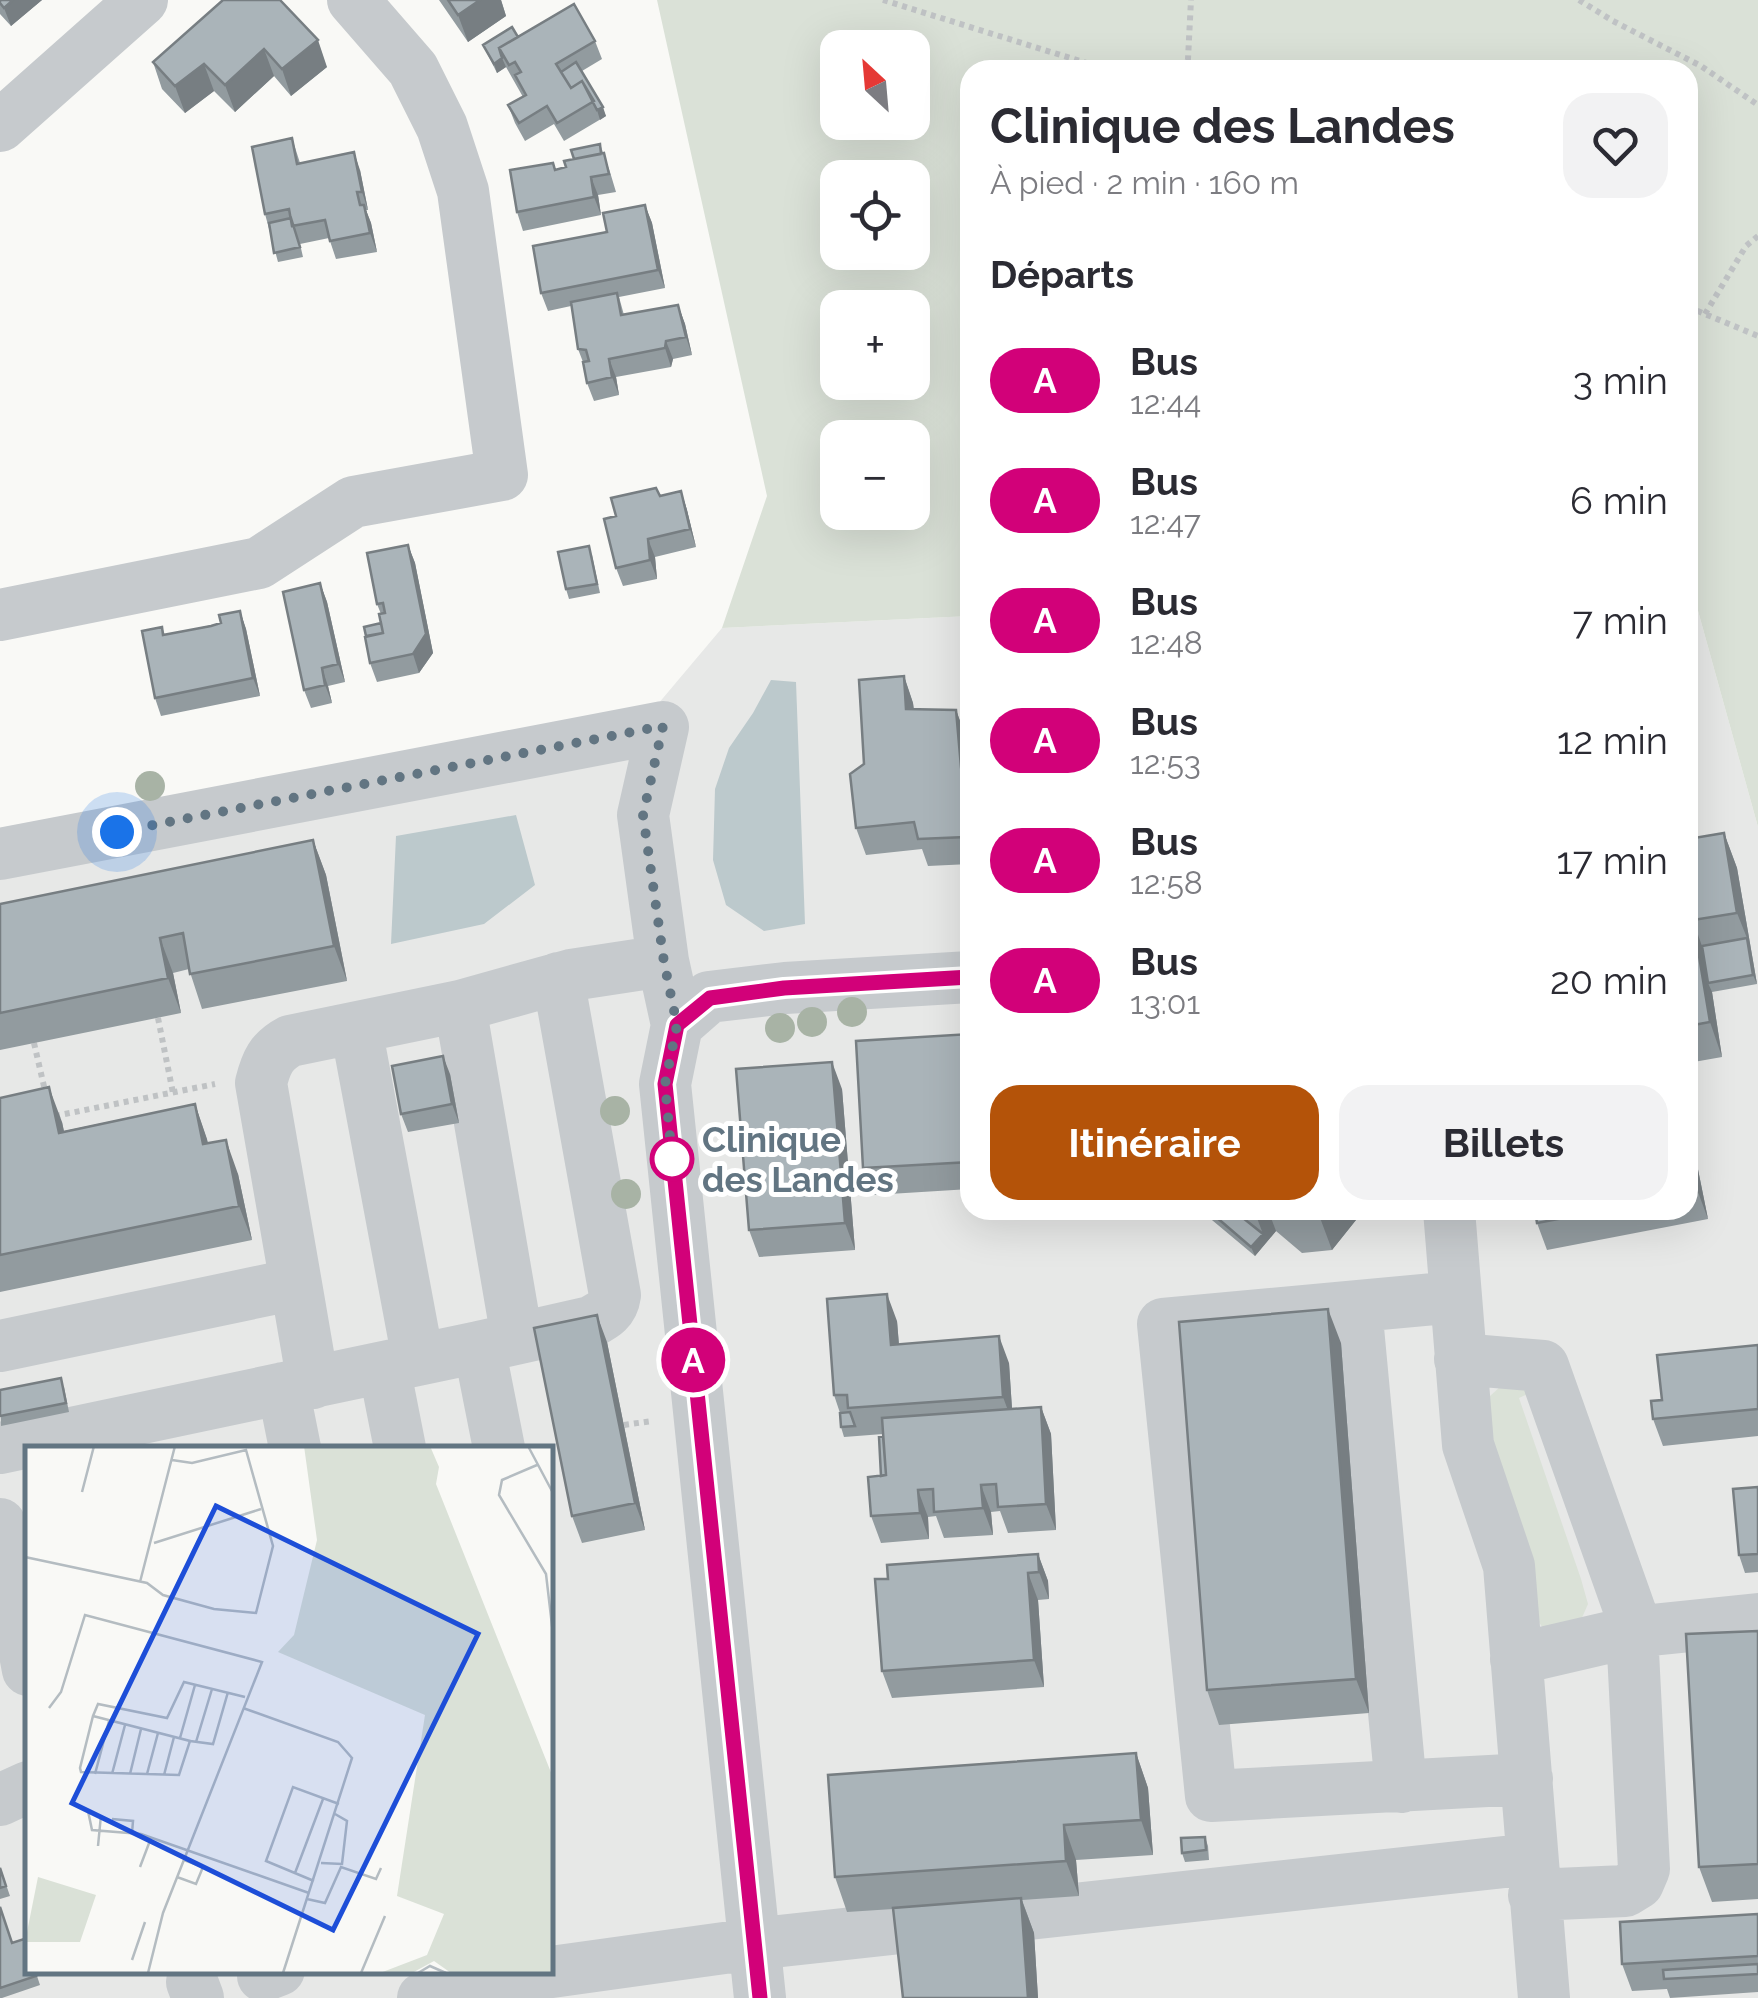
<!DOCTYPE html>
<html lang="fr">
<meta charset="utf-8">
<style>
:root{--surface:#fff;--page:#f2f2f3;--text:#2b2b33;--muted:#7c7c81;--accent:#b45309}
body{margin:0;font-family:Raleway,sans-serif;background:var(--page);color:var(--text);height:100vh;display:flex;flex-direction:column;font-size:38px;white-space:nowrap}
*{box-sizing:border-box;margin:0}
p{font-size:32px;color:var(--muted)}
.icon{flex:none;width:55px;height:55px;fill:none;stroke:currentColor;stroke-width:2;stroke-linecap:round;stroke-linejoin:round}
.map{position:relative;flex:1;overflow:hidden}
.details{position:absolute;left:960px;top:60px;width:738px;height:1160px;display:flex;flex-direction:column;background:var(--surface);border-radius:30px;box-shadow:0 10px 40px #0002}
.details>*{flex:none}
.badge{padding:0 20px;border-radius:32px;font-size:35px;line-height:65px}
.needle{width:65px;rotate:334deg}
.tools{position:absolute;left:820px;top:30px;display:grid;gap:20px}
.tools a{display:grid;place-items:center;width:110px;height:110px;border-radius:20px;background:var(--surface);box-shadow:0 10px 40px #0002;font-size:50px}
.you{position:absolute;width:50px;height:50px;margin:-25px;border:8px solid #fff;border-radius:50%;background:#1a73e8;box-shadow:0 0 0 15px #1a73e833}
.map>.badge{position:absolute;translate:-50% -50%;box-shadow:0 0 0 5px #fff}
h2{padding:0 30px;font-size:38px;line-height:90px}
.round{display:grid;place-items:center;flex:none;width:105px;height:105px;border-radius:30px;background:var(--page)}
.summary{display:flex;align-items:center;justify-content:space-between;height:170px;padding:0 30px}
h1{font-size:48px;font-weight:700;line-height:75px}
.button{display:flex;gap:20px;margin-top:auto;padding:20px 30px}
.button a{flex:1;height:115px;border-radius:30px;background:var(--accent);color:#fff;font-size:40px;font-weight:700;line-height:115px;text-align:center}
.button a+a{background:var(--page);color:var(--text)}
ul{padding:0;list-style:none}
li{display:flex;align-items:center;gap:30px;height:120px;padding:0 30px}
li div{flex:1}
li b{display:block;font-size:38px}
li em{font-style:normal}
li .badge{min-width:110px;font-weight:700;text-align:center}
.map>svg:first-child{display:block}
.built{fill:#e7e8e7;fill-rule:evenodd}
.green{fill:#dae1d7;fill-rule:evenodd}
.water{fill:#bcc9cc}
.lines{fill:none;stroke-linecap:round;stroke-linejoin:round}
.path{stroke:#bfc2c4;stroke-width:6;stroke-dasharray:5 5;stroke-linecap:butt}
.minor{stroke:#c6cacd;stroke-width:52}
.tree{fill:#a8b3a5}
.wall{fill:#929b9f}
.shaded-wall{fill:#777e82}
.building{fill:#aab4b9;stroke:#777e82;stroke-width:2.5}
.line-casing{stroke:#fff;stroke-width:22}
.line{stroke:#d20179;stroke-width:15}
.walk{stroke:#627582;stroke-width:10;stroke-dasharray:0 18}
.stop-dot{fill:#fff;stroke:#d20179;stroke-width:5}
.labels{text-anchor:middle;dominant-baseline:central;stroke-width:10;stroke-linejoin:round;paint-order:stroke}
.stop-label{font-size:35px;font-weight:bold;fill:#627582;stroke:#fff;text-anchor:start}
.inset-road{fill:none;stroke:#b4bcc1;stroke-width:2.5}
.view{fill:#1d4ed8;fill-opacity:0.15;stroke:#1d4ed8;stroke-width:5}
.inset-edge{fill:none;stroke:#627582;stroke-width:5}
</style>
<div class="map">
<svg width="1758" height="1998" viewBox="0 0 1758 1998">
<rect width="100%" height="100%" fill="#f9f9f6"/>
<path class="built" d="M 1688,582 L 1690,582 L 1758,827 L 1758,1998 L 0,1998 L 0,828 L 658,704 L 722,628 L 970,616 L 970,1210 L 1688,1210 ZM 28,1448 L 550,1448 L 550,1970 L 28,1970 Z"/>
<path class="green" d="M 657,0 L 1758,0 L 1758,827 L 1690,582 L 1688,582 L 1688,70 L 970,70 L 970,616 L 722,628 L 767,496 ZM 838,48 L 912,48 L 912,122 L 838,122 ZM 838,178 L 912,178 L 912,252 L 838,252 ZM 838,308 L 912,308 L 912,382 L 838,382 ZM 838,438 L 912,438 L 912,512 L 838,512 Z
M 1502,1385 L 1536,1390 L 1519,1398 L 1581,1579 L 1588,1604 L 1581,1620 L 1543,1628 L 1533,1614 L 1492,1445 L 1489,1397 Z"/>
<path class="water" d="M 771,680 L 796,682 L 805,924 L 764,931 L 726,905 L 713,860 L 715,789 L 729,748 L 753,713 Z
M 516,815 L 535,885 L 484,924 L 391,944 L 396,836 Z"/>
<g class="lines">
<path class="path" d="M 883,0 L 1109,70
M 1579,0 L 1613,21 L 1701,66 L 1758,105
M 1185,70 L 1188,59 L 1191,0
M 1688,307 L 1758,336
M 1705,314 L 1746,246 L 1758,236
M 158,1018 L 173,1093
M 34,1043 L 46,1095
M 55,1116 L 215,1084
M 624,1425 L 652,1421"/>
<path class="minor" d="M 0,126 L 142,0
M 0,615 L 259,563 L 353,502 L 502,475 L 463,191 L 442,127 L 413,69 L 353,0
M 0,854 L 663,727 L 643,815 L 663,961 L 677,1025 L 665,1084 L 760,1998
M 460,1006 L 517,1338
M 677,1025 L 709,997 L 785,988 L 970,977
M 356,1028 L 418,1359
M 1449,1210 L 1468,1445 L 1509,1566 L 1544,1998
M 296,1284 L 313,1383
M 1456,1297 L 1163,1324 L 1211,1796 L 1527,1779
M 1356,1307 L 1401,1787
M 0,1346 L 296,1284 L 261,1083 C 266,1063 271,1051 290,1041 L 460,1006 L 571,975 L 663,961
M 479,1347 L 591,1322 C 604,1315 613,1310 615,1295 L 558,978
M 1460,1359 L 1543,1366 L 1631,1614 L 1632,1632 L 1516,1659
M 384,1367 L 400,1448
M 283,1388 L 295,1448
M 0,1448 L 479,1347 L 499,1448
M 0,1524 L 28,1670
M 0,1800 L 28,1787
M 1534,1895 L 1625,1891 L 1638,1883 L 1644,1869 L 1632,1632 L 1758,1619
M 263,1976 L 279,1970
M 192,1982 L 198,1998
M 423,1998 L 458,1985 L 753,1944 L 1532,1859"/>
</g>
<g class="tree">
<circle cx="150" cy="786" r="15"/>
<circle cx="852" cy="1012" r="15"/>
<circle cx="812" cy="1022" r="15"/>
<circle cx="780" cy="1028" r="15"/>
<circle cx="615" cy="1111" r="15"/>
<circle cx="626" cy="1194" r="15"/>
</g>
<path class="wall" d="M 0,0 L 42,0 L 11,26 L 0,14 Z
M 223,0 L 327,67 L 291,96 L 274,76 L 235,112 L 214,91 L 185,113 L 162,89 L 153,62 Z
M 439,0 L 501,0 L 506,16 L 468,42 Z
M 518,37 L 595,41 L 602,59 L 582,71 L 606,116 L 564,141 L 554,124 L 525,141 L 515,123 L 508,105 L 523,97 L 506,67 L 497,73 L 483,45 Z
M 292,138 L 300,163 L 360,170 L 368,210 L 366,210 L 371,223 L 377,252 L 336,259 L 329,238 L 300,244 L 303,257 L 278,262 L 265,214 Z
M 600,144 L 610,172 L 616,192 L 598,195 L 601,215 L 523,231 L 517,212 L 556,170 L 566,167 L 574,159 Z
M 645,205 L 652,223 L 665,288 L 619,297 L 624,315 L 678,305 L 685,324 L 692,355 L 673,359 L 671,367 L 616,377 L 619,395 L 594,401 L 587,383 L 583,362 L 578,349 L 571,306 L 548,311 L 541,293 L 607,232 Z
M 681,491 L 687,510 L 696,547 L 655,557 L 657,579 L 623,586 L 616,568 L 616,516 L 660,496 Z
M 408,545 L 415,563 L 433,653 L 419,673 L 377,682 L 370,663 L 381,623 L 381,614 L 377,604 Z
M 592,555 L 600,593 L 569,599 L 566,589 Z
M 320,583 L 327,602 L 345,682 L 328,686 L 332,703 L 311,708 L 304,690 Z
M 240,611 L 246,629 L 260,696 L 161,716 L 155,698 L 162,627 L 165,635 L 221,623 Z
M 904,676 L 913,703 L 914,709 L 956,710 L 966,737 L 968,766 L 970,768 L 970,864 L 928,866 L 922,849 L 866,855 L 856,828 L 864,764 Z
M 1724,833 L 1737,868 L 1757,984 L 1712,992 L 1722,1057 L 1688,1063 L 1688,839 Z
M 313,840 L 326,875 L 347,981 L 202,1009 L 189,969 L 173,973 L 181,1013 L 0,1050 L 0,904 Z
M 970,1034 L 970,1189 L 873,1195 L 863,1168 Z
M 450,1074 L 459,1123 L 408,1132 L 401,1114 Z
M 842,1089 L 855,1250 L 759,1257 L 749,1230 Z
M 0,1098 L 62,1122 L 64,1131 L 195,1104 L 208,1143 L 238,1174 L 252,1240 L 0,1292 Z
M 1688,1120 L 1708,1219 L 1547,1250 L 1537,1223 L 1535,1210 L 1688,1210 Z
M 1200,1210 L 1364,1210 L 1332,1250 L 1302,1253 L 1276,1231 L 1255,1256 Z
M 897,1321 L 899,1344 L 1009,1363 L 1012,1409 L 1041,1407 L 1051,1434 L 1056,1530 L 1008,1533 L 1000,1511 L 991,1512 L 993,1535 L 944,1538 L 936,1516 L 928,1517 L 929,1539 L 881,1543 L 871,1516 L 881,1476 L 883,1434 L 844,1437 L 841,1427 L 840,1413 L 834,1395 Z
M 607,1342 L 645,1530 L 582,1543 L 572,1516 Z
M 1341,1343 L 1369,1713 L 1219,1725 L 1207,1690 Z
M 1758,1345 L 1758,1436 L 1663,1446 L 1653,1419 L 1662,1400 Z
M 64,1387 L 69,1412 L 1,1426 L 0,1390 Z
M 1758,1487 L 1758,1572 L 1745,1573 L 1739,1555 Z
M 1038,1554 L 1048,1581 L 1049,1599 L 1038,1600 L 1044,1687 L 892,1698 L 882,1671 L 888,1579 Z
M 1758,1631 L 1758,1899 L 1712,1902 L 1699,1867 Z
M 1136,1753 L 1148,1788 L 1153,1855 L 1076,1860 L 1079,1896 L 1022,1900 L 1034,1933 L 1038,1998 L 903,1998 L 893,1909 L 847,1912 L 835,1877 Z
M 1205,1837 L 1208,1846 L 1209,1860 L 1185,1862 L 1182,1853 Z
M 0,1867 L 10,1896 L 0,1899 Z
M 0,1906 L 12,1943 L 35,1970 L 40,1985 L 2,1998 L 0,1998 Z
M 1758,1914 L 1758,1992 L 1670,1998 L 1667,1989 L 1632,1991 L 1622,1964 Z"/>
<path class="shaded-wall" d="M 13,0 L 42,0 L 11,26 L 4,8 Z
M 480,0 L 501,0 L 506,16 L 468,42 L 458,15 Z
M 318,40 L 327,67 L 291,96 L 282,69 Z
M 264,49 L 274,76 L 235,112 L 225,85 Z
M 502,58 L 506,67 L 497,73 L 494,64 Z
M 204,64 L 214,91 L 185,113 L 175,86 Z
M 603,107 L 606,116 L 600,120 L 597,110 Z
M 354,152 L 360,170 L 368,210 L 362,192 Z
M 591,177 L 598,195 L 601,215 L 594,197 Z
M 364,205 L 371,223 L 377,252 L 370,233 Z
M 645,205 L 652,223 L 665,288 L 658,270 Z
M 678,305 L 685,324 L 692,355 L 686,337 Z
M 666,341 L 673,359 L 671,367 L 665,348 Z
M 609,359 L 616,377 L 619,395 L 612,377 Z
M 681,491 L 687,510 L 696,547 L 690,529 Z
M 648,539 L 655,557 L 657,579 L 650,560 Z
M 408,545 L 415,563 L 433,653 L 419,673 L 413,654 Z
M 320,583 L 327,602 L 345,682 L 338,664 Z
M 240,611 L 246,629 L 260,696 L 253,678 Z
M 322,668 L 328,686 L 332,703 L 325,685 Z
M 904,676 L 913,703 L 916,736 L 906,709 Z
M 956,710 L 966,737 L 970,792 L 961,767 Z
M 963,815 L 970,835 L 970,848 L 966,837 Z
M 1724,833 L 1737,868 L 1757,984 L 1753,975 L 1747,938 L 1737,913 Z
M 313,840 L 326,875 L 347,981 L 334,946 Z
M 1693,920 L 1705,955 L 1708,983 L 1712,992 L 1722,1057 L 1710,1022 Z
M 160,938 L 173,973 L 181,1013 L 168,978 Z
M 443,1056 L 450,1074 L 459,1123 L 452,1104 Z
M 832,1062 L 842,1089 L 855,1250 L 845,1223 Z
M 49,1087 L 62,1122 L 71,1167 L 59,1133 Z
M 195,1104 L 207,1139 L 215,1179 L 203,1144 Z
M 1688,1120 L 1708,1219 L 1698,1192 L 1688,1140 Z
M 226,1140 L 238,1174 L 252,1240 L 239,1206 Z
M 1254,1210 L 1268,1210 L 1276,1231 L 1255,1256 L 1251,1247 L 1263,1234 Z
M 1324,1210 L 1364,1210 L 1332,1250 L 1319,1215 Z
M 887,1294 L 897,1321 L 901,1372 L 891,1345 Z
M 1328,1309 L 1341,1343 L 1369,1713 L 1356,1679 Z
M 597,1315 L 607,1342 L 645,1530 L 635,1503 Z
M 999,1336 L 1009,1363 L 1013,1424 L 1003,1397 Z
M 1041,1407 L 1051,1434 L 1056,1530 L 1046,1504 Z
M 981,1485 L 991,1512 L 993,1535 L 983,1508 Z
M 918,1490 L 928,1517 L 929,1539 L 920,1513 Z
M 1038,1554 L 1048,1581 L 1049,1599 L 1039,1572 Z
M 1028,1573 L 1038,1600 L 1044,1687 L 1034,1660 Z
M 1136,1753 L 1148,1788 L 1153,1855 L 1141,1820 Z
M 1064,1825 L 1076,1860 L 1079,1896 L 1066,1861 Z
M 1021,1898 L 1034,1933 L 1038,1998 L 1028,1998 Z"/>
<path class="building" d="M 0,0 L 13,0 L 4,8 L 0,3 Z
M 223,0 L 280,0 L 318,40 L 282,69 L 264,49 L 225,85 L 204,64 L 175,86 L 153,62 Z
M 448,0 L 480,0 L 458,15 Z
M 574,4 L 595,41 L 556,64 L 571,88 L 582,81 L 594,101 L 557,123 L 547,106 L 519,123 L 508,105 L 526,95 L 515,75 L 521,72 L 515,62 L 509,65 L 499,48 Z
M 512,27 L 518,37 L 499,48 L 502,58 L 494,64 L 483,45 Z
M 576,62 L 603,107 L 597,110 L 582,81 L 571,88 L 561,72 Z
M 292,138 L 297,164 L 354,152 L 362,192 L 357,192 L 360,205 L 364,205 L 370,233 L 330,241 L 325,220 L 292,226 L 289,209 L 265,214 L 252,147 Z
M 600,144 L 601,154 L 574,159 L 571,150 Z
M 604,153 L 609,174 L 591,177 L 594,197 L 517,212 L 510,170 L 553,163 L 555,170 L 566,167 L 564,161 Z
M 645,205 L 658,270 L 541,293 L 533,246 L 607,232 L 603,213 Z
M 291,218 L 300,247 L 274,253 L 269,223 Z
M 617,293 L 621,315 L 678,305 L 686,337 L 666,341 L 665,348 L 609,359 L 612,377 L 587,383 L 583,362 L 589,361 L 586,350 L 578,349 L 571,302 Z
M 656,488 L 660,496 L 681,491 L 690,529 L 648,539 L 650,560 L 616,568 L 604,519 L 616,516 L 611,498 Z
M 408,545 L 426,634 L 413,654 L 370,663 L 365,637 L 383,633 L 379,614 L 385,613 L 383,603 L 377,604 L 367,553 Z
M 589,546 L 597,584 L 566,589 L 558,552 Z
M 320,583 L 338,664 L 322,668 L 325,685 L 304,690 L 283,592 Z
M 240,611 L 253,678 L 155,698 L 142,631 L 162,627 L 163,635 L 211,626 L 221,623 L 219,615 Z
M 381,623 L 383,633 L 366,636 L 364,627 Z
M 904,676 L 906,709 L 956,710 L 961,767 L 969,766 L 970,777 L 970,815 L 963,815 L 966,837 L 918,839 L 914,822 L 856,828 L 850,774 L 864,764 L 859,680 Z
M 1724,833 L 1737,913 L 1693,920 L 1710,1022 L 1688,1026 L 1688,839 Z
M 313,840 L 334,946 L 190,974 L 183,933 L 160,938 L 168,978 L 0,1013 L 0,904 Z
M 1747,938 L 1753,975 L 1708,983 L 1702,946 Z
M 970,1034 L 970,1162 L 863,1168 L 856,1041 Z
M 443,1056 L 452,1104 L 401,1114 L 392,1066 Z
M 832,1062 L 845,1223 L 749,1230 L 736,1069 Z
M 49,1087 L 59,1133 L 195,1104 L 203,1144 L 226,1140 L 239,1206 L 0,1255 L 0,1098 Z
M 1688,1140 L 1698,1192 L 1688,1194 Z
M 1220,1210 L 1233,1210 L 1263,1234 L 1251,1247 L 1215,1216 Z
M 1280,1210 L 1324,1210 L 1319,1215 L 1290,1218 Z
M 1535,1210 L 1605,1210 L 1537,1223 Z
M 887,1294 L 891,1345 L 999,1336 L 1003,1397 L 848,1408 L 847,1395 L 834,1395 L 827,1299 Z
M 1328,1309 L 1356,1679 L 1207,1690 L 1179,1322 Z
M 597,1315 L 635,1503 L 572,1516 L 534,1328 Z
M 1758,1345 L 1758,1409 L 1653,1419 L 1651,1401 L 1662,1400 L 1657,1355 Z
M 61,1378 L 66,1403 L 0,1416 L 0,1390 Z
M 1041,1407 L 1046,1504 L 998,1507 L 996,1484 L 981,1485 L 983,1508 L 934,1512 L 933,1489 L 918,1490 L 920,1513 L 871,1516 L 868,1477 L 886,1475 L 882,1418 Z
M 850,1412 L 855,1426 L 841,1427 L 840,1413 Z
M 883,1436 L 886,1475 L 881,1476 L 879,1437 Z
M 1758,1487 L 1758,1554 L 1739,1555 L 1733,1489 Z
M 1038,1554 L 1039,1572 L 1028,1573 L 1034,1660 L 882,1671 L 875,1579 L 888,1579 L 887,1565 Z
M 1758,1631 L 1758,1864 L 1699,1867 L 1686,1634 Z
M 1136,1753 L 1141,1820 L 1064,1825 L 1066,1861 L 835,1877 L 828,1775 Z
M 1205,1837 L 1206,1850 L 1182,1853 L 1181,1838 Z
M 0,1868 L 6,1886 L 0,1888 Z
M 1021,1898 L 1028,1998 L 903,1998 L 893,1908 Z
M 0,1907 L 12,1943 L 24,1939 L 28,1950 L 28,1970 L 34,1970 L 36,1976 L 0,1988 Z
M 1758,1914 L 1758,1956 L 1622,1964 L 1620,1922 Z
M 1758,1964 L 1758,1974 L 1664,1979 L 1663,1970 Z"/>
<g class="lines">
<defs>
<path id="line" d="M 760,1998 L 665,1084 L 677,1025 L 710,998 L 784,988 L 970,977"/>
</defs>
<use href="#line" class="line-casing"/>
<use href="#line" class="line"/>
<path class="walk" d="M 117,832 L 663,726 L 643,815 L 664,962 L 677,1025 L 665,1084 L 672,1159"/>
</g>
<circle class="stop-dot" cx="672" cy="1159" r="20"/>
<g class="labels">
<g class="stop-label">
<text x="702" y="1139">Clinique<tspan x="702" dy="40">des Landes</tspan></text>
</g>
</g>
<g transform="translate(25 1446)">
<rect width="528" height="528" fill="#f9f9f6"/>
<path d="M 279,0 L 405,0 L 414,21 L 411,38 L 527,329 L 527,527 L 426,527 L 409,515 L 387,527 L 355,527 L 402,509 L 419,468 L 372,450 L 400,269 L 253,206 L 269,189 L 292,94 ZM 13,431 L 71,449 L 55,496 L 0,496 Z" fill="#dae1d7"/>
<path class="inset-road" d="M 503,0 L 528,47M 512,19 L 477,34 L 474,49 L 521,128 L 528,188M 57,46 L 69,0M 129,97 L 236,63M 0,111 L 122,137 L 138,149 L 189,163 L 231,167 L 248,100 L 221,4 L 167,17 L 147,14M 115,136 L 150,0M 24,262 L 36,246 L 60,169 L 237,216 L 138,467 L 123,527M 218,262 L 313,296 L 327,312 L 258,527M 68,270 L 165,295 L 154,329 L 56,326 L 55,322 L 68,270 L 73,258 L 142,272 L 159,236 L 220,251M 155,292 L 170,239M 165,295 L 188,298 L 203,246M 171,296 L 187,243M 70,328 L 84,275M 87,328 L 100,279M 105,328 L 116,283M 122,328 L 133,287M 139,329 L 149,291M 63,365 L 67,384 L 116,388 L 284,447M 87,373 L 108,375 L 107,387M 73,400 L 76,369M 296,417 L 317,418 L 322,375 L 310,368M 115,421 L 126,392M 270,427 L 298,353M 152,431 L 171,438 L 178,421 L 159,414M 289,435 L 241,415 L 268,341 L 314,358M 282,453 L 300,457 L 316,421 L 351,433 L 356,422M 107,514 L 120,476M 336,527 L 360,470M 393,527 L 405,520 L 421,527"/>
<path class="view" d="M 191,60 L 453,188 L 308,484 L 47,357 Z"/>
<rect width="528" height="528" class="inset-edge"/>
</g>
</svg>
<div class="tools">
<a><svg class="needle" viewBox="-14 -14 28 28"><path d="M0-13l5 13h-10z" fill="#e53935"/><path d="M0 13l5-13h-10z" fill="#7c7c81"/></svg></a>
<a><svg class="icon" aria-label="locate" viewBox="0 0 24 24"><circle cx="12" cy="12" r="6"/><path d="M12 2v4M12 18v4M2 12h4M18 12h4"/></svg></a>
<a>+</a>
<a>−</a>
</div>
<div class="you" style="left:117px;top:832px"></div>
<b class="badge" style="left:693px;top:1360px;background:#d20179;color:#fff">A</b>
<section class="details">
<div class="summary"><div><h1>Clinique des Landes</h1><p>À pied · 2 min · 160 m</p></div><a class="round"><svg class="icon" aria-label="heart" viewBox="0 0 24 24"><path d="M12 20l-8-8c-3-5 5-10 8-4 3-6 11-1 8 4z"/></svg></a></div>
<h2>Départs</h2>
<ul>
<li><span class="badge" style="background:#d20179;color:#fff">A</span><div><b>Bus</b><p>12:44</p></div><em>3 min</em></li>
<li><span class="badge" style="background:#d20179;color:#fff">A</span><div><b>Bus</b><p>12:47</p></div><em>6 min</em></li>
<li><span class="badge" style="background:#d20179;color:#fff">A</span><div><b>Bus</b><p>12:48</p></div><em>7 min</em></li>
<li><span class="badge" style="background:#d20179;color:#fff">A</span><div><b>Bus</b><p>12:53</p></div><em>12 min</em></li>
<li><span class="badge" style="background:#d20179;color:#fff">A</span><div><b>Bus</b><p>12:58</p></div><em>17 min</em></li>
<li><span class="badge" style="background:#d20179;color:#fff">A</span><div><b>Bus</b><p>13:01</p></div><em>20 min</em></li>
</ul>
<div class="button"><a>Itinéraire</a><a>Billets</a></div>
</section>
</div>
